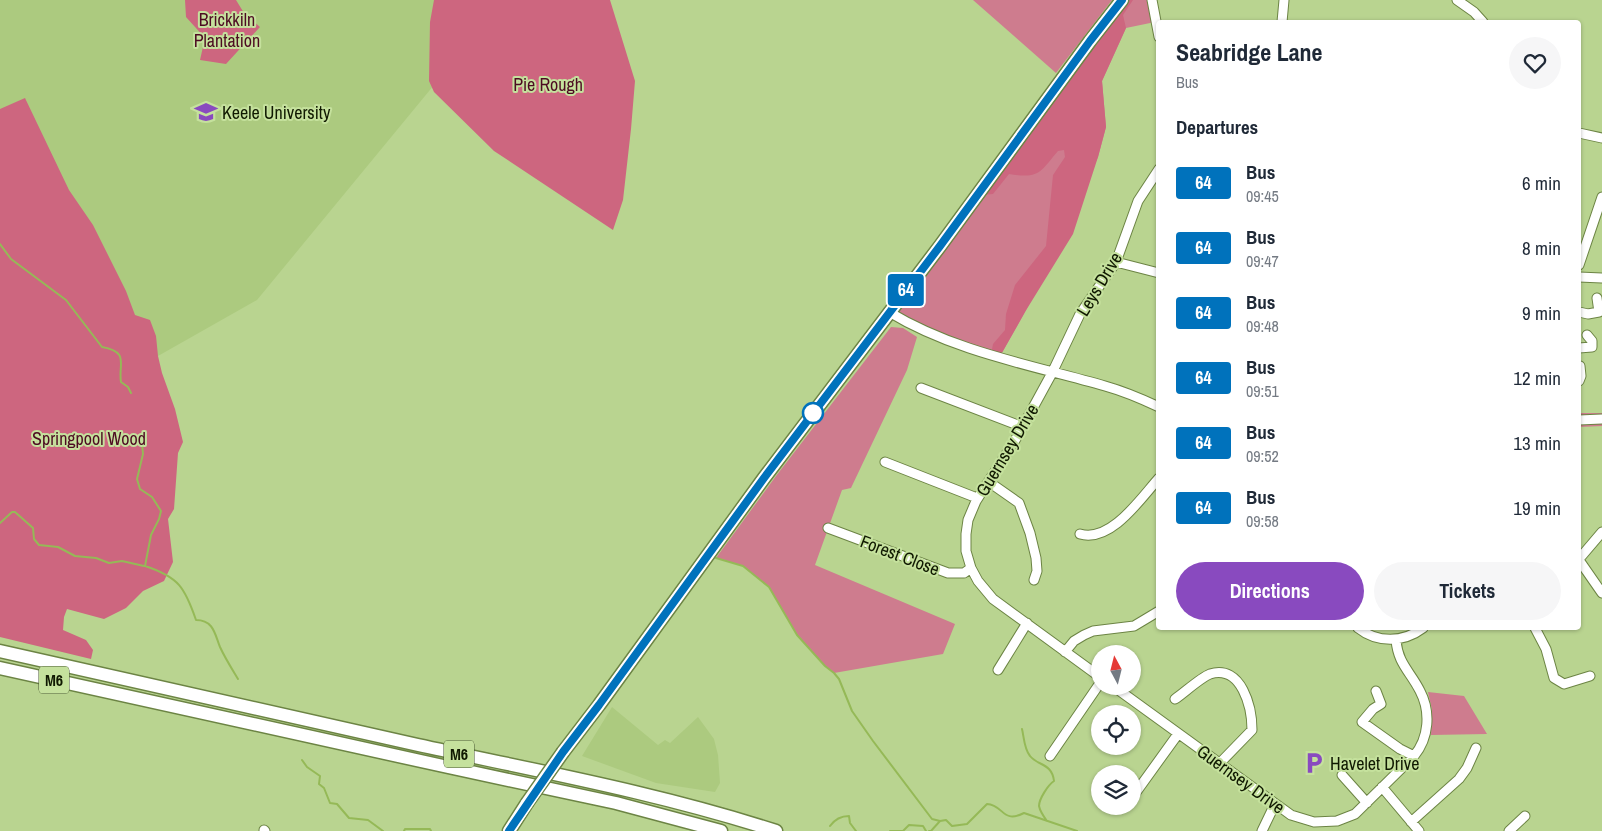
<!DOCTYPE html>
<style>
:root{--surface:#fff;--page:#f6f6f7;--text:#1f2937;--muted:#747a83;--accent:#894abf}
body{margin:0;font-family:"Archivo Narrow",sans-serif;background:var(--page);color:var(--text);height:100vh;display:flex;flex-direction:column;font-size:19px;white-space:nowrap}
*{box-sizing:border-box;margin:0}
p{font-size:16px;color:var(--muted)}
.icon{flex:none;width:28px;height:28px;fill:none;stroke:currentColor;stroke-width:2;stroke-linecap:round;stroke-linejoin:round}
.map{position:relative;flex:1;overflow:hidden}
.panel{position:absolute;left:1156px;top:20px;width:425px;height:610px;display:flex;flex-direction:column;background:var(--surface);border-radius:5px;box-shadow:0 1px 4px #0004}
.panel>*{flex:none}
.badge{padding:0 10px;border-radius:4px;font-size:18px;line-height:32px}
.needle{width:32px;rotate:353deg}
.controls{position:absolute;left:1091px;top:645px;display:grid;gap:10px}
.controls a{display:grid;place-items:center;width:50px;height:50px;border-radius:50%;background:var(--surface);box-shadow:0 1px 4px #0004;font-size:25px}
.map>.badge{position:absolute;translate:-50% -50%;box-shadow:0 0 0 2px #fff}
h2{padding:0 20px;font-size:19px;line-height:45px}
.round{display:grid;place-items:center;flex:none;width:52px;height:52px;border-radius:26px;background:var(--page)}
.headline{display:flex;align-items:center;justify-content:space-between;height:85px;padding:0 20px}
h1{font-size:24px;font-weight:700;line-height:38px}
.action{display:flex;gap:10px;margin-top:auto;padding:10px 20px}
.action a{flex:1;height:58px;border-radius:30px;background:var(--accent);color:#fff;font-size:20px;font-weight:700;line-height:58px;text-align:center}
.action a+a{background:var(--page);color:var(--text)}
ul{padding:0;list-style:none}
li{display:flex;align-items:center;gap:15px;height:65px;padding:0 20px}
li div{flex:1}
li b{display:block;font-size:19px}
li em{font-style:normal}
li .badge{min-width:55px;font-weight:700;text-align:center}
.map>svg:first-child{display:block}
.built{fill:#acca7f}
.green{fill:#ce7c8e}
.forest{fill:#cd667f}
.lines{fill:none;stroke-linecap:round;stroke-linejoin:round}
.stream{stroke:#95b957;stroke-width:2}
.minor-casing{stroke:#6c8444;stroke-width:11}
.highway-casing{stroke:#6c8444;stroke-width:15}
.minor{stroke:#fff;stroke-width:9}
.highway{stroke:#fff;stroke-width:12}
.highway-bridge-casing{stroke:#6c8444;stroke-width:15;stroke-linecap:butt}
.highway-bridge{stroke:#fff;stroke-width:12}
.line-casing{stroke:#fff;stroke-width:11}
.line{stroke:#0072bc;stroke-width:8}
.stop-dot{fill:#fff;stroke:#0072bc;stroke-width:2.5}
.labels{text-anchor:middle;dominant-baseline:central;stroke-width:4;stroke-linejoin:round;paint-order:stroke}
.shield{fill:#c5e19d;stroke:#465530;stroke-width:1}
.shield-label{font-size:16px;font-weight:bold;fill:#101901}
.park-label{font-size:18px;fill:#4d0b22;stroke:#c5e19d}
.poi-label{font-size:18px;fill:#101901;stroke:#c5e19d;text-anchor:start}
.street-label{font-size:18px;fill:#101901;stroke:#c5e19d}
</style>
<div class="map">
<svg width="1602" height="831" viewBox="0 0 1602 831">
<rect width="100%" height="100%" fill="#b9d490"/>
<path class="built" d="M 0,0 L 504,0 L 257,300 L 158,356 L 0,225 Z
M 612,707 L 658,745 L 665,740 L 670,743 L 698,717 L 714,739 L 718,755 L 720,783 L 715,792 L 656,783 L 582,756 Z"/>
<path class="green" d="M 973,0 L 1112,0 L 1056,73 Z
M 1122,0 L 1152,0 L 1155,22 L 1126,28 L 1102,81 L 1106,127 L 1098,157 L 1025,312 L 999,358 L 889,312 Z
M 891,327 L 903,328 L 917,337 L 907,370 L 851,488 L 842,490 L 815,565 L 955,624 L 943,654 L 834,673 L 825,666 L 797,635 L 769,587 L 743,566 L 716,558 L 776,476 Z
M 1579,413 L 1602,413 L 1602,426 L 1579,427 Z
M 1428,692 L 1464,696 L 1487,734 L 1431,735 L 1432,710 Z"/>
<path class="forest" d="M 185,0 L 236,0 L 244,13 L 260,27 L 226,64 L 200,60 L 205,38 L 186,17 Z
M 434,0 L 610,0 L 635,81 L 631,129 L 623,200 L 613,230 L 494,151 L 434,92 L 429,81 L 430,22 Z
M 1126,0 L 1133,0 L 1123,15 L 1126,28 L 1102,81 L 1106,127 L 1098,157 L 1073,234 L 1025,312 L 999,358 L 991,355 L 993,344 L 1005,330 L 1006,314 L 1015,285 L 1046,246 L 1053,175 L 1065,157 L 1064,150 L 1058,151 C 1040,172 1040,179 1009,174 L 993,194 L 982,195 Z
M 25,98 L 69,190 L 93,225 L 126,291 L 135,315 L 150,320 L 156,336 L 158,356 L 162,373 L 175,409 L 183,442 L 178,453 L 174,509 L 168,519 L 173,562 L 164,581 L 143,591 L 126,608 L 104,619 L 67,609 L 64,617 L 63,630 L 86,640 L 93,650 L 91,659 L 0,637 L 0,109 Z"/>
<g class="lines">
<path class="stream" d="M 0,244 L 11,259 L 66,300 L 102,347 C 130,352 118,364 121,382 L 128,387 L 131,393
M 142,443 L 143,454 L 137,479 L 140,489 L 152,497 L 161,511 L 159,519 L 151,535 L 145,566 C 179,577 185,588 196,620 C 214,620 215,635 220,647 C 225,658 232,669 238,679
M 0,523 L 12,512 L 15,512 L 33,528 L 34,539 L 39,545 L 58,547 L 75,556 L 96,558 L 109,563 L 122,561 L 144,566
M 716,558 L 743,566 L 769,587 L 797,635 L 825,666 L 834,673 L 839,679 L 852,711 L 873,741 L 932,819 L 940,821
M 1022,729 C 1024,737 1024,749 1030,756 C 1038,766 1052,763 1054,781 C 1048,785 1039,799 1039,806 C 1040,811 1044,817 1047,821
M 302,760 L 307,767 L 320,776 L 319,784 L 324,788 L 330,803 L 337,804 L 349,818 L 368,820 L 383,831
M 830,826 C 835,819 841,816 849,816 L 850,823 L 856,831
M 404,831 L 405,829 L 430,829 L 431,831
M 890,831 L 903,831 L 909,825 L 923,826 L 926,831
M 929,831 L 931,831 L 940,821 L 946,820 L 952,826 L 967,824 L 987,804 C 1004,805 1002,824 1024,813 L 1077,831"/>
<defs>
<path id="minor" d="M 1152,0 L 1159,37
M 1457,0 L 1474,12 L 1483,22
M 1282,22 L 1284,0
M 1579,133 L 1602,138
M 1116,262 L 1159,273
M 1579,265 L 1602,197
M 1579,277 L 1602,278
M 889,312 C 955,352 1032,365 1105,386 C 1123,391 1142,399 1159,407
M 1579,312 L 1588,314 L 1599,312 L 1597,298
M 1579,348 L 1592,347 L 1592,341 L 1587,335
M 1579,381 L 1581,376 L 1580,366
M 921,388 L 1023,427
M 1579,420 L 1602,419
M 885,462 L 977,498
M 989,482 L 1019,503 L 1030,533 L 1036,558 L 1037,571 L 1034,580
M 828,528 L 948,573 L 964,573 L 971,568
M 1080,534 C 1111,543 1141,498 1159,478
M 1579,559 L 1602,532
M 1579,560 L 1602,593
M 1358,628 C 1377,643 1403,643 1423,628
M 1535,628 L 1546,649 L 1554,678 L 1564,684 L 1590,676
M 1065,652 L 1074,641 L 1084,635 L 1093,631 L 1134,626 L 1159,611
M 998,670 L 1027,623
M 1100,677 L 993,599 L 978,581 L 971,568 L 966,551 L 966,534 L 968,520 L 976,501 L 1017,437 L 1052,373 L 1080,314 L 1116,262 L 1138,201 L 1159,169
M 1113,686 L 1291,815 L 1314,822 L 1337,821 L 1355,814 L 1414,756 C 1429,738 1431,712 1420,691 C 1410,671 1398,664 1396,640
M 1376,691 L 1381,704 L 1373,709 L 1362,722 L 1400,749 L 1414,756
M 1175,699 C 1184,693 1200,678 1210,674 C 1242,664 1252,708 1252,730 L 1219,764
M 1050,756 L 1100,683
M 1342,775 L 1367,803
M 1382,787 L 1419,831
M 1134,795 L 1178,734
M 1411,822 L 1459,779 L 1467,768 L 1476,748
M 264,830 L 265,831
M 1262,831 L 1275,804
M 1509,831 L 1525,816"/>
<path id="highway" d="M 0,651 C 140,682 279,714 418,745 C 538,771 659,793 776,831
M 0,668 L 448,767 L 616,803 L 721,831
M 563,752 L 599,705 L 764,478 L 940,246 L 1090,41 L 1122,0
M 509,831 L 527,803"/>
</defs>
<use href="#minor" class="minor-casing"/>
<use href="#highway" class="highway-casing"/>
<use href="#minor" class="minor"/>
<use href="#highway" class="highway"/>
<defs>
<path id="highway-bridge" d="M 527,803 L 563,752"/>
</defs>
<use href="#highway-bridge" class="highway-bridge-casing"/>
<use href="#highway-bridge" class="highway-bridge"/>
</g>
<g class="lines">
<defs>
<path id="line" d="M 509,831 L 563,752 L 599,705 L 764,478 L 940,246 L 1090,41 L 1122,0"/>
</defs>
<use href="#line" class="line-casing"/>
<use href="#line" class="line"/>
</g>
<defs>
<symbol id="university-bare" viewBox="-9 -9 18 18"><path d="M0-5L7-2L0 1L-7-2ZM-4 1L0 2.5L4 1V4Q0 6-4 4Z" fill="#894abf" stroke="#c5e19d" stroke-width="2.5" paint-order="stroke"/></symbol>
<symbol id="parking-bare" viewBox="-9 -9 18 18"><path d="M-3.5-5.5H1a3.5 3.5 0 0 1 0 7H-1V5.5H-3.5ZM-1-3.4V-.6H.8a1.4 1.4 0 0 0 0-2.8Z" fill="#894abf" stroke="#c5e19d" stroke-width="2.5" paint-order="stroke"/></symbol>
</defs>
<g fill-rule="evenodd">
<use href="#university-bare" x="190" y="96" width="32" height="32"/>
<use href="#parking-bare" x="1298" y="747" width="32" height="32"/>
</g>
<circle class="stop-dot" cx="813" cy="413" r="10"/>
<g class="labels">
<g class="shield">
<rect x="39" y="666.5" width="30" height="27" rx="4"/>
<rect x="444" y="740.5" width="30" height="27" rx="4"/>
</g>
<g class="shield-label">
<text x="54" y="680">M6</text>
<text x="459" y="754">M6</text>
</g>
<g class="park-label">
<text x="227" y="19">Brickkiln<tspan x="227" dy="21">Plantation</tspan></text>
<text x="548" y="84">Pie Rough</text>
<text x="89" y="438">Springpool Wood</text>
</g>
<g class="poi-label">
<text x="222" y="112">Keele University</text>
<text x="1330" y="763">Havelet Drive</text>
</g>
<g class="street-label">
<text transform="translate(1099 284) rotate(-59)">Leys Drive</text>
<text transform="translate(1007 450) rotate(-59)">Guernsey Drive</text>
<text transform="translate(900 555) rotate(21)">Forest Close</text>
<text transform="translate(1241 779) rotate(36)">Guernsey Drive</text>
</g>
</g>
</svg>
<div class="controls">
<a><svg class="needle" viewBox="-14 -14 28 28"><path d="M0-13l5 13h-10z" fill="#e53935"/><path d="M0 13l5-13h-10z" fill="#747a83"/></svg></a>
<a><svg class="icon" aria-label="locate" viewBox="0 0 24 24"><circle cx="12" cy="12" r="6"/><path d="M12 2v4M12 18v4M2 12h4M18 12h4"/></svg></a>
<a><svg class="icon" aria-label="layers" viewBox="0 0 24 24"><path d="M12 4l9 5-9 5-9-5zM3 14l9 5 9-5"/></svg></a>
</div>
<b class="badge" style="left:906px;top:290px;background:#0072bc;color:#fff">64</b>
<section class="panel">
<div class="headline"><div><h1>Seabridge Lane</h1><p>Bus</p></div><a class="round"><svg class="icon" aria-label="heart" viewBox="0 0 24 24"><path d="M12 20l-8-8c-3-5 5-10 8-4 3-6 11-1 8 4z"/></svg></a></div>
<h2>Departures</h2>
<ul>
<li><span class="badge" style="background:#0072bc;color:#fff">64</span><div><b>Bus</b><p>09:45</p></div><em>6 min</em></li>
<li><span class="badge" style="background:#0072bc;color:#fff">64</span><div><b>Bus</b><p>09:47</p></div><em>8 min</em></li>
<li><span class="badge" style="background:#0072bc;color:#fff">64</span><div><b>Bus</b><p>09:48</p></div><em>9 min</em></li>
<li><span class="badge" style="background:#0072bc;color:#fff">64</span><div><b>Bus</b><p>09:51</p></div><em>12 min</em></li>
<li><span class="badge" style="background:#0072bc;color:#fff">64</span><div><b>Bus</b><p>09:52</p></div><em>13 min</em></li>
<li><span class="badge" style="background:#0072bc;color:#fff">64</span><div><b>Bus</b><p>09:58</p></div><em>19 min</em></li>
</ul>
<div class="action"><a>Directions</a><a>Tickets</a></div>
</section>
</div>
